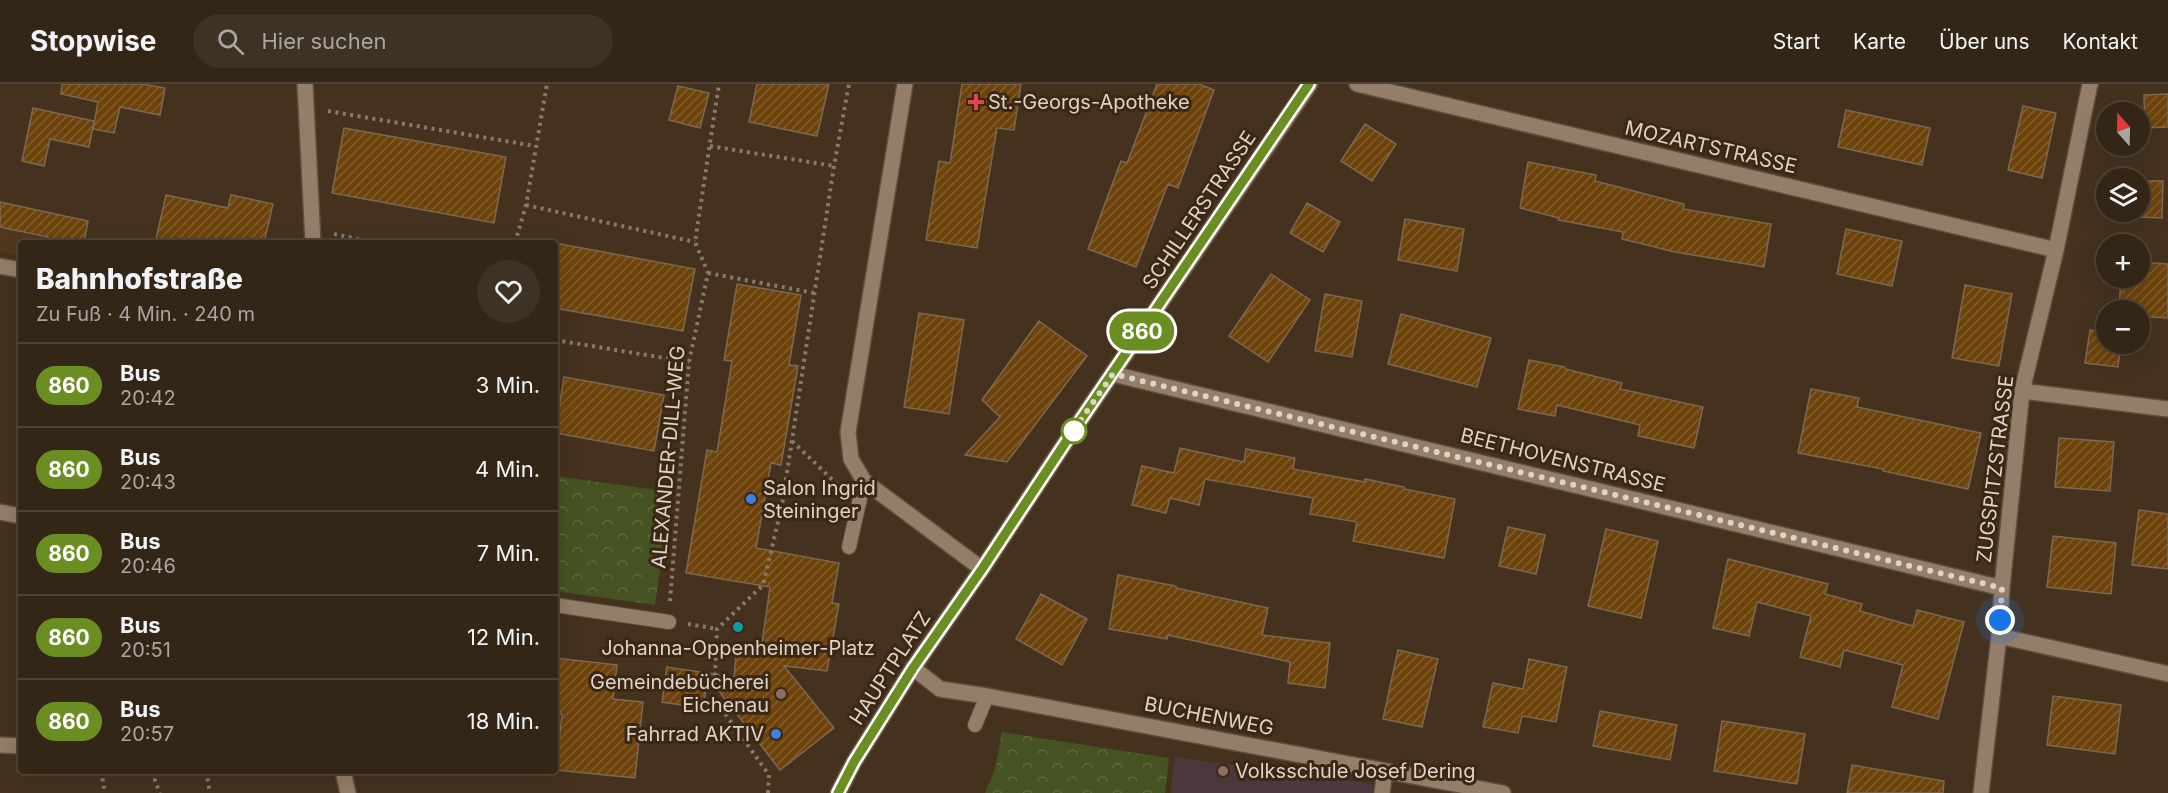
<!DOCTYPE html>
<html lang="de">
<meta charset="utf-8">
<style>
:root{--surface:#332617;--page:#3e3224;--text:#f1f3f6;--muted:#a9a5a1;--line:#4e4336}
body{margin:0;font-family:Inter,sans-serif;background:var(--page);color:var(--text);height:100vh;display:flex;flex-direction:column;font-size:22px;white-space:nowrap}
*{box-sizing:border-box;margin:0}
p{font-size:20px;color:var(--muted)}
.icon{flex:none;width:33px;height:33px;fill:none;stroke:currentColor;stroke-width:2;stroke-linecap:round;stroke-linejoin:round}
.map{position:relative;flex:1;overflow:hidden}
.drawer{position:absolute;left:18px;top:156px;width:540px;height:534px;display:flex;flex-direction:column;background:var(--surface);border-radius:6px;box-shadow:0 6px 24px #0002,0 0 0 2px var(--line)}
.drawer>*{flex:none}
.badge{padding:0 12px;border-radius:20px;font-size:21px;line-height:39px}
.needle{width:39px;rotate:340deg}
.fabs{position:absolute;left:2096px;top:18px;display:grid;gap:12px}
.fabs a{display:grid;place-items:center;width:54px;height:54px;border-radius:50%;background:var(--surface);box-shadow:0 6px 24px #0002,0 0 0 2px var(--line);font-size:30px}
.you{position:absolute;width:30px;height:30px;margin:-15px;border:4px solid #fff;border-radius:50%;background:#1a73e8;box-shadow:0 0 0 9px #1a73e833}
.map>.badge{position:absolute;translate:-50% -50%;box-shadow:0 0 0 3px #fff}
.round{display:grid;place-items:center;flex:none;width:63px;height:63px;border-radius:32px;background:var(--page)}
.overview{display:flex;align-items:center;justify-content:space-between;height:102px;padding:0 18px}
h1{font-size:28px;font-weight:800;line-height:45px}
ul{padding:0;list-style:none}
li{display:flex;align-items:center;gap:18px;height:84px;padding:0 18px;border-top:2px solid var(--line)}
li div{flex:1}
li b{display:block;font-size:22px}
li em{font-style:normal}
li .badge{min-width:66px;font-weight:700;text-align:center}
header{display:flex;align-items:center;gap:36px;box-sizing:border-box;height:84px;padding:0 30px;background:var(--surface);border-bottom:2px solid var(--line)}
header strong{font-size:28px}
nav{display:flex;gap:33px;margin-inline-start:auto;font-size:21px}
.search{width:420px;height:54px;background:var(--page);display:flex;align-items:center;gap:15px;box-sizing:border-box;padding:0 21px;border-radius:33px;color:var(--muted);font-size:22px}
.map>svg:first-child{display:block}
.built{fill:#4f381f}
.education{fill:#4c373c}
.park{fill:url(#park-crowns)}
.building{fill:url(#building-hatch);stroke:#7c6853;stroke-width:1.5}
.lines{fill:none;stroke-linecap:round;stroke-linejoin:round}
.service-casing{stroke:#5d4d3d;stroke-width:16}
.minor-casing{stroke:#5d4d3d;stroke-width:18}
.secondary-casing{stroke:#5d4d3d;stroke-width:18}
.path{stroke:#887969;stroke-width:4;stroke-dasharray:3 4.5;stroke-linecap:butt}
.service{stroke:#937e69;stroke-width:14}
.minor{stroke:#937e69;stroke-width:15}
.secondary{stroke:#937e69;stroke-width:15}
.line-casing{stroke:#fff;stroke-width:14}
.line{stroke:#6b8e23;stroke-width:9}
.walk{stroke:#dfd3c8;stroke-width:6;stroke-dasharray:0 10.8}
.health-dot{fill:#e0444e;stroke:#3a2815;stroke-width:2}
.stop-dot{fill:#fff;stroke:#6b8e23;stroke-width:3}
.shop-dot{fill:#3f7fe0;stroke:#3a2815;stroke-width:2}
.culture-dot{fill:#0f9aa8;stroke:#3a2815;stroke-width:2}
.education-dot{fill:#8d6e63;stroke:#3a2815;stroke-width:2}
.labels{text-anchor:middle;dominant-baseline:central;stroke-width:6;stroke-linejoin:round;paint-order:stroke}
.poi-label{font-size:20px;fill:#dfd3c8;stroke:#3a2815;text-anchor:start}
.street-label{font-size:20px;fill:#dfd3c8;stroke:#3a2815}
</style>
<header>
<strong>Stopwise</strong>
<div class="search"><svg class="icon" aria-label="search" viewBox="0 0 24 24"><circle cx="10" cy="10" r="6"/><path d="M15 15l6 6"/></svg>Hier suchen</div>
<nav><a>Start</a><a>Karte</a><a>Über uns</a><a>Kontakt</a></nav>
</header>
<div class="map">
<svg width="2168" height="709" viewBox="0 0 2168 709">
<defs>
<pattern id="park-crowns" width="20" height="18" patternUnits="userSpaceOnUse" patternTransform="scale(1.5)"><rect width="20" height="18" fill="#455221"/><path d="M2 6a3 3 0 1 1 6 0M12 15a3 3 0 1 1 6 0" fill="none" stroke="#5f6a40"/></pattern>
<pattern id="building-hatch" width="6" height="6" patternUnits="userSpaceOnUse" patternTransform="scale(1.5)"><rect width="6" height="6" fill="#6e430b"/><path d="M-1 1l2-2M0 6l6-6M5 7l2-2" fill="none" stroke="#825d2d"/></pattern>
</defs>
<rect width="100%" height="100%" fill="#44321f"/>
<path class="built" d="M 0,119 L 53,130 L 47,159 L 21,159 L 21,173 L 0,168 Z"/>
<path class="education" d="M 1174,673 L 1373,700 L 1372,709 L 1171,709 Z"/>
<path class="park" d="M 555,392 L 671,408 L 655,521 L 555,507 Z
M 1002,648 L 1169,674 L 1165,709 L 985,709 L 995,685 Z"/>
<path class="building" d="M 62,0 L 143,0 L 165,4 L 160,31 L 120,23 L 114,49 L 93,45 L 98,18 L 61,10 Z
M 757,0 L 829,0 L 817,52 L 749,38 Z
M 962,0 L 1021,0 L 1014,46 L 997,44 L 977,164 L 926,156 L 939,77 L 950,79 Z
M 1157,0 L 1199,0 L 1214,6 L 1178,104 L 1168,100 L 1136,183 L 1088,165 L 1121,77 L 1127,79 Z
M 678,2 L 709,9 L 700,44 L 669,36 Z
M 2168,10 L 2168,43 L 2145,44 L 2144,11 Z
M 2023,22 L 2056,29 L 2042,94 L 2008,86 Z
M 33,24 L 94,37 L 89,63 L 50,55 L 44,82 L 22,77 Z
M 1846,26 L 1930,44 L 1922,81 L 1838,63 Z
M 1365,40 L 1396,60 L 1372,97 L 1341,77 Z
M 344,44 L 506,73 L 494,139 L 332,109 Z
M 1528,78 L 1596,91 L 1595,97 L 1684,120 L 1683,125 L 1771,140 L 1764,183 L 1675,168 L 1622,155 L 1623,148 L 1558,136 L 1559,134 L 1520,124 Z
M 2139,97 L 2163,97 L 2162,134 L 2139,133 Z
M 166,111 L 228,124 L 231,111 L 273,120 L 264,159 L 155,159 Z
M 0,118 L 88,137 L 84,159 L 47,159 L 48,153 L 0,143 Z
M 1307,119 L 1340,138 L 1323,168 L 1290,149 Z
M 1405,135 L 1464,145 L 1457,187 L 1398,176 Z
M 1846,145 L 1902,157 L 1892,202 L 1837,190 Z
M 555,159 L 695,185 L 683,247 L 555,224 Z
M 2139,178 L 2168,180 L 2168,234 L 2139,232 L 2139,226 L 2119,226 L 2121,194 L 2139,194 Z
M 1271,190 L 1310,216 L 1268,278 L 1229,252 Z
M 737,200 L 801,211 L 789,281 L 798,282 L 781,381 L 771,379 L 756,464 L 839,479 L 832,519 L 839,520 L 827,587 L 784,582 L 834,644 L 780,686 L 708,593 L 703,624 L 662,618 L 667,583 L 734,593 L 736,570 L 760,573 L 770,503 L 686,489 L 707,366 L 717,368 L 732,277 L 724,276 Z
M 1965,201 L 2012,210 L 1999,282 L 1952,274 Z
M 1325,210 L 1362,217 L 1352,273 L 1315,267 Z
M 919,229 L 964,236 L 949,330 L 904,323 Z
M 1401,230 L 1491,254 L 1477,303 L 1388,280 Z
M 1039,237 L 1087,272 L 1007,378 L 965,371 L 1000,333 L 982,316 Z
M 2090,246 L 2106,248 L 2106,260 L 2121,260 L 2118,283 L 2085,279 Z
M 1529,276 L 1565,283 L 1565,285 L 1622,299 L 1620,305 L 1703,323 L 1694,364 L 1638,352 L 1640,341 L 1557,321 L 1555,332 L 1518,325 Z
M 564,293 L 664,311 L 654,367 L 555,349 Z
M 1811,305 L 1859,314 L 1857,323 L 1981,349 L 1968,405 L 1883,387 L 1883,385 L 1798,369 Z
M 2059,354 L 2114,358 L 2110,407 L 2055,403 Z
M 1180,364 L 1244,378 L 1246,365 L 1295,374 L 1293,385 L 1365,398 L 1365,395 L 1404,403 L 1404,405 L 1455,415 L 1444,474 L 1353,457 L 1357,438 L 1310,430 L 1313,414 L 1205,395 L 1199,421 L 1170,414 L 1166,429 L 1132,421 L 1142,382 L 1174,389 Z
M 2139,426 L 2168,430 L 2168,485 L 2132,481 Z
M 1508,443 L 1545,451 L 1536,490 L 1499,482 Z
M 1606,445 L 1658,457 L 1641,534 L 1588,522 Z
M 2053,452 L 2116,459 L 2111,510 L 2047,503 Z
M 1728,475 L 1828,500 L 1825,510 L 1862,520 L 1860,527 L 1913,542 L 1917,526 L 1964,538 L 1938,635 L 1892,623 L 1903,581 L 1844,566 L 1840,583 L 1800,573 L 1811,532 L 1757,518 L 1749,552 L 1713,544 Z
M 1118,491 L 1176,502 L 1176,504 L 1268,524 L 1262,551 L 1330,559 L 1325,604 L 1288,599 L 1290,578 L 1168,551 L 1167,555 L 1109,545 Z
M 1041,510 L 1087,535 L 1062,581 L 1016,555 Z
M 1398,566 L 1438,575 L 1422,643 L 1383,635 Z
M 555,574 L 617,581 L 613,615 L 643,618 L 635,694 L 556,686 L 562,630 L 555,629 Z
M 1529,575 L 1567,583 L 1556,638 L 1522,632 L 1518,649 L 1483,643 L 1493,599 L 1523,605 Z
M 2053,612 L 2121,621 L 2115,670 L 2047,661 Z
M 1600,627 L 1677,641 L 1670,676 L 1593,662 Z
M 1722,637 L 1805,650 L 1797,700 L 1714,687 Z
M 1852,681 L 1944,697 L 1943,709 L 1847,709 Z"/>
<g class="lines">
<defs>
<path id="service" d="M 849,463 L 864,397
M 555,521 L 669,538
M 975,641 L 987,612"/>
<path id="minor" d="M 305,0 L 313,159
M 905,0 L 848,348 L 851,375 L 864,397 L 982,485
M 1357,0 L 2056,166
M 0,182 L 21,186
M 1113,290 L 2002,504
M 2022,307 L 2168,325
M 0,428 L 21,432
M 1999,552 L 2168,590
M 913,584 L 940,605 L 987,612 L 1503,709
M 0,661 L 21,662
M 343,687 L 348,709
M 1382,709 L 1385,687
M 1981,709 L 1999,552 L 2002,504 L 2022,307 L 2056,166 L 2090,0"/>
<path id="secondary" d="M 838,709 L 854,678 L 913,584 L 982,485 L 1071,350 L 1310,0"/>
</defs>
<use href="#service" class="service-casing"/>
<use href="#minor" class="minor-casing"/>
<use href="#secondary" class="secondary-casing"/>
<path class="path" d="M 328,27 L 535,62
M 710,62 L 834,82
M 526,121 L 695,158
M 334,150 L 377,159
M 515,159 L 526,121 L 547,0
M 708,189 L 814,209
M 555,256 L 689,278
M 792,357 L 838,401 L 841,401
M 670,517 L 689,278 L 708,189 L 695,158 L 719,0
M 688,540 L 717,545
M 101,687 L 105,709
M 155,687 L 155,697 L 160,709
M 206,687 L 210,709
M 768,709 L 769,691 L 714,614 L 717,545 L 763,501 L 782,421 L 834,82 L 849,0"/>
<use href="#service" class="service"/>
<use href="#minor" class="minor"/>
<use href="#secondary" class="secondary"/>
</g>
<g class="lines">
<defs>
<path id="line" d="M 838,709 L 854,678 L 913,584 L 982,485 L 1071,350 L 1309,0"/>
</defs>
<use href="#line" class="line-casing"/>
<use href="#line" class="line"/>
<path class="walk" d="M 1074,347 L 1071,350 L 1113,290 L 2002,504 L 2000,536"/>
</g>
<path class="health-dot" d="M973 9h6v6h6v6h-6v6h-6v-6h-6v-6h6z"/>
<circle class="stop-dot" cx="1074" cy="347" r="12"/>
<g class="shop-dot">
<circle cx="751" cy="415" r="6"/>
<circle cx="776" cy="650" r="6"/>
</g>
<circle class="culture-dot" cx="738" cy="543" r="6"/>
<g class="education-dot">
<circle cx="781" cy="610" r="6"/>
<circle cx="1223" cy="687" r="6"/>
</g>
<g class="labels">
<g class="poi-label">
<text x="988" y="18">St.-Georgs-Apotheke</text>
<text x="763" y="404">Salon Ingrid<tspan x="763" dy="23">Steininger</tspan></text>
<text x="738" y="564" text-anchor="middle">Johanna-Oppenheimer-Platz</text>
<text x="769" y="598" text-anchor="end">Gemeindebücherei<tspan x="769" dy="23">Eichenau</tspan></text>
<text x="764" y="650" text-anchor="end">Fahrrad AKTIV</text>
<text x="1235" y="687">Volksschule Josef Dering</text>
</g>
<g class="street-label">
<text transform="translate(1711 63) rotate(13)">MOZARTSTRASSE</text>
<text transform="translate(1199 126) rotate(-56)">SCHILLERSTRASSE</text>
<text transform="translate(668 373) rotate(-85)">ALEXANDER-DILL-WEG</text>
<text transform="translate(1563 376) rotate(14)">BEETHOVENSTRASSE</text>
<text transform="translate(1995 385) rotate(-83)">ZUGSPITZSTRASSE</text>
<text transform="translate(890 584) rotate(-57)">HAUPTPLATZ</text>
<text transform="translate(1209 632) rotate(11)">BUCHENWEG</text>
</g>
</g>
</svg>
<div class="fabs">
<a><svg class="needle" viewBox="-14 -14 28 28"><path d="M0-13l5 13h-10z" fill="#e53935"/><path d="M0 13l5-13h-10z" fill="#a9a5a1"/></svg></a>
<a><svg class="icon" aria-label="layers" viewBox="0 0 24 24"><path d="M12 4l9 5-9 5-9-5zM3 14l9 5 9-5"/></svg></a>
<a>+</a>
<a>−</a>
</div>
<div class="you" style="left:2000px;top:536px"></div>
<b class="badge" style="left:1142px;top:247px;background:#6b8e23;color:#fff">860</b>
<section class="drawer">
<div class="overview"><div><h1>Bahnhofstraße</h1><p>Zu Fuß · 4 Min. · 240 m</p></div><a class="round"><svg class="icon" aria-label="heart" viewBox="0 0 24 24"><path d="M12 20l-8-8c-3-5 5-10 8-4 3-6 11-1 8 4z"/></svg></a></div>
<ul>
<li><span class="badge" style="background:#6b8e23;color:#fff">860</span><div><b>Bus</b><p>20:42</p></div><em>3 Min.</em></li>
<li><span class="badge" style="background:#6b8e23;color:#fff">860</span><div><b>Bus</b><p>20:43</p></div><em>4 Min.</em></li>
<li><span class="badge" style="background:#6b8e23;color:#fff">860</span><div><b>Bus</b><p>20:46</p></div><em>7 Min.</em></li>
<li><span class="badge" style="background:#6b8e23;color:#fff">860</span><div><b>Bus</b><p>20:51</p></div><em>12 Min.</em></li>
<li><span class="badge" style="background:#6b8e23;color:#fff">860</span><div><b>Bus</b><p>20:57</p></div><em>18 Min.</em></li>
</ul>
</section>
</div>
